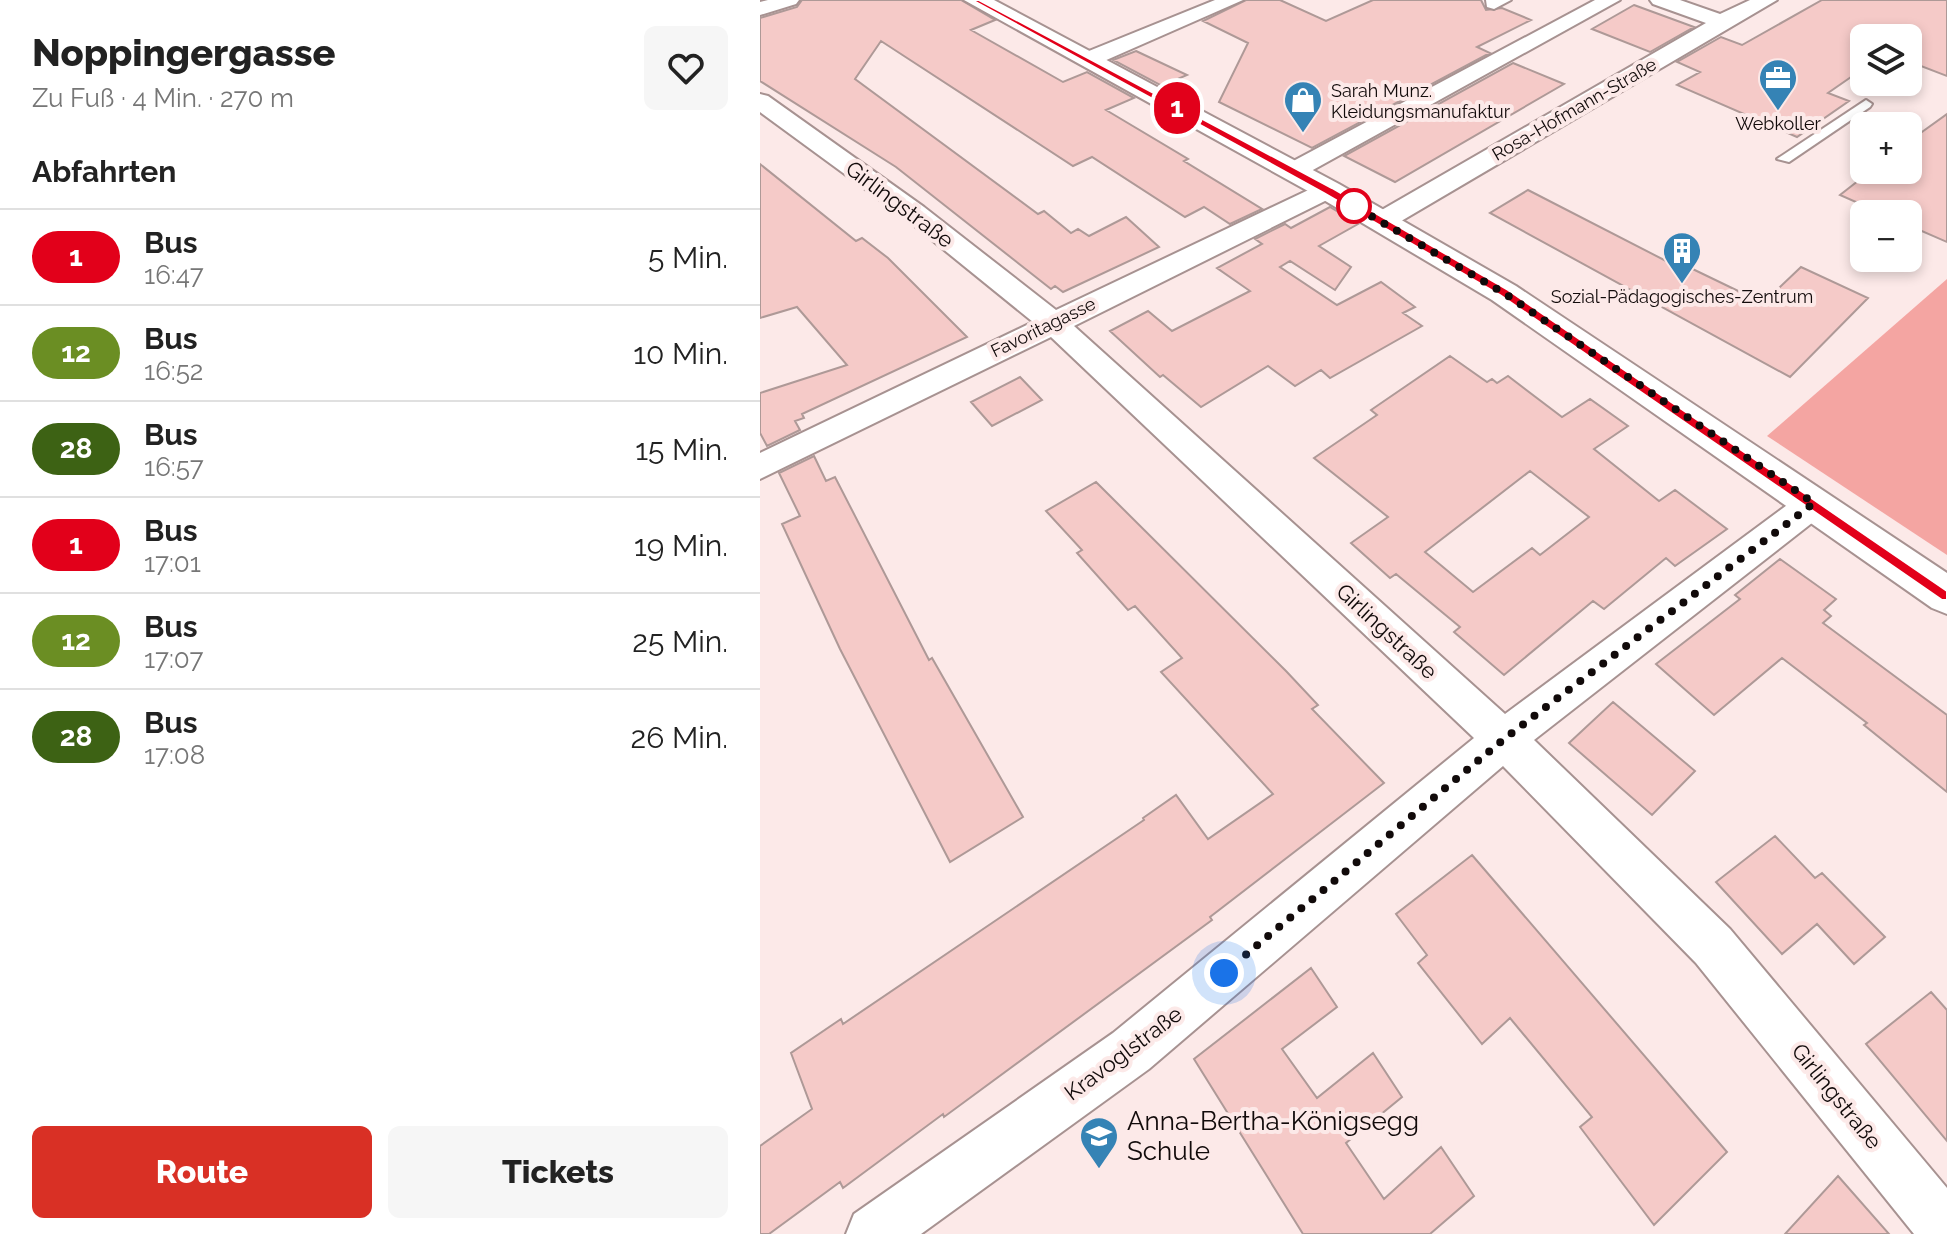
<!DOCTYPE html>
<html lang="de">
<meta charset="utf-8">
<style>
:root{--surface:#fff;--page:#f6f6f6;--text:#222;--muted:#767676;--line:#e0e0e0;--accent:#d93025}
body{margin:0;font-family:Raleway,sans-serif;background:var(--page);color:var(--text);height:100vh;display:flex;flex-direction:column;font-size:30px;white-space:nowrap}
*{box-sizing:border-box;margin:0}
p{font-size:26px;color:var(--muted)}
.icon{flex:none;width:44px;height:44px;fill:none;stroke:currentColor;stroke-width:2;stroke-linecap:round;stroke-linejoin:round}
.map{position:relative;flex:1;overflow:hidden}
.drawer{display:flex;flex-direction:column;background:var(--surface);width:760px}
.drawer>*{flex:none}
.badge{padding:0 16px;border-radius:26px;font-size:28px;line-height:52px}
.fabs{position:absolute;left:1090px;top:24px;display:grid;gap:16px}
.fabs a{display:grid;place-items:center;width:72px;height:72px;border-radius:12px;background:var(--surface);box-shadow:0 4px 12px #0003;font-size:40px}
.you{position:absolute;width:40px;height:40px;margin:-20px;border:6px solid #fff;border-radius:50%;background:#1a73e8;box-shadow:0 0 0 12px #1a73e833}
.map>.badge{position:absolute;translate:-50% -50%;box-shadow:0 0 0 4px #fff}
h2{padding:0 32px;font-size:30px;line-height:72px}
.round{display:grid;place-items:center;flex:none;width:84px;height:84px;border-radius:12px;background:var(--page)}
.summary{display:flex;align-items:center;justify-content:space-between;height:136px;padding:0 32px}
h1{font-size:38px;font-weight:800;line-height:60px}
.primary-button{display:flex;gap:16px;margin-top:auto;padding:16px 32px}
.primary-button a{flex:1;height:92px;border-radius:12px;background:var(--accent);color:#fff;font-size:32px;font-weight:800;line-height:92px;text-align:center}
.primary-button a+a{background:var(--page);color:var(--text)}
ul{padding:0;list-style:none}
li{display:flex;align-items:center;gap:24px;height:96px;padding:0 32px;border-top:2px solid var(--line)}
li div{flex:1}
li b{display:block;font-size:30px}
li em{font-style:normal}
li .badge{min-width:88px;font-weight:700;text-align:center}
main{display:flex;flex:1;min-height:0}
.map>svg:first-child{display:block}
.green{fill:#f4a5a2}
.building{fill:#f5cac8;stroke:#ae9997;stroke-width:2;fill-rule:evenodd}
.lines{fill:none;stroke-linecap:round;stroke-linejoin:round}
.service-casing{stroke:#a79291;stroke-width:4}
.minor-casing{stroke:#a79291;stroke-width:4}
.tertiary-casing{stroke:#a79291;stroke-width:4}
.service{fill:#fff;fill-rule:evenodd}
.minor{fill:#fff;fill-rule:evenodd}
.tertiary{fill:#fff;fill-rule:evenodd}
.line{fill:#e2001a;stroke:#fff;stroke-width:2}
.walk{stroke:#110a0a;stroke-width:8;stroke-dasharray:0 14.4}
.stop-dot{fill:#fff;stroke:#e2001a;stroke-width:4}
.labels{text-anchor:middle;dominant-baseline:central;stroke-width:8;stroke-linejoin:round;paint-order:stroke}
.far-poi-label{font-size:18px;fill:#110a0a;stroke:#fce9e8}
.far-street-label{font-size:18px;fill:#110a0a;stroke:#fce9e8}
.street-label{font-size:22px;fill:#110a0a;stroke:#fce9e8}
.near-poi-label{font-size:26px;fill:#110a0a;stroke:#fce9e8;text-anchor:start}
</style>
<main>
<section class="drawer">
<div class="summary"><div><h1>Noppingergasse</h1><p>Zu Fuß · 4 Min. · 270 m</p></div><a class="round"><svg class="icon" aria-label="heart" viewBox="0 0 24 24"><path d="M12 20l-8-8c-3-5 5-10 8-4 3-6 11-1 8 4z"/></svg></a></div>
<h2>Abfahrten</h2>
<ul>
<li><span class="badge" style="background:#e2001a;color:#fff">1</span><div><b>Bus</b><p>16:47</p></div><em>5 Min.</em></li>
<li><span class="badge" style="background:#6b8e23;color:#fff">12</span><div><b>Bus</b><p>16:52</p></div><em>10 Min.</em></li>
<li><span class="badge" style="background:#3d6214;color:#fff">28</span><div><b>Bus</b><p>16:57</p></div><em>15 Min.</em></li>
<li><span class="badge" style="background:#e2001a;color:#fff">1</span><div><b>Bus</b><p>17:01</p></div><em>19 Min.</em></li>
<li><span class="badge" style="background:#6b8e23;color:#fff">12</span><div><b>Bus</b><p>17:07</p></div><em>25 Min.</em></li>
<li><span class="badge" style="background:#3d6214;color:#fff">28</span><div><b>Bus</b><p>17:08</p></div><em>26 Min.</em></li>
</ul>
<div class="primary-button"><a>Route</a><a>Tickets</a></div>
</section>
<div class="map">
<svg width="1187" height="1234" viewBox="0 0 1187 1234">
<rect width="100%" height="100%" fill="#fce9e8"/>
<path class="green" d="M 1187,279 L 1187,555 L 1007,436 Z"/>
<path class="building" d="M 42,0 L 201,0 L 235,20 L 211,30 L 303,82 L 327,72 L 374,98 L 346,110 L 428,159 L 424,161 L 502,209 L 470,224 L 444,207 L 425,217 L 332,157 L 313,166 L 121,41 L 95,79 L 278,214 L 284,211 L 311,233 L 318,229 L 329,236 L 366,217 L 399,247 L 303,292 L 295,286 L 291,289 L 136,167 L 0,81 L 0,18 L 37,7 Z
M 486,0 L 520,0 L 566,21 L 613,0 L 721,0 L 726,10 L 742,8 L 771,20 L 717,47 L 730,53 L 552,148 L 459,102 L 488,43 L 443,21 Z
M 1062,0 L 1187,0 L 1187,76 L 1148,61 L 1148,38 L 1104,38 L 1104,68 L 1068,93 L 1089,101 L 1037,137 L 917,85 L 940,72 L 917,62 L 961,37 L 982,45 Z
M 874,5 L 934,27 L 890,52 L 832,29 Z
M 376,51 L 427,75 L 402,86 L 353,60 Z
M 753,63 L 804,84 L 635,182 L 584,156 Z
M 1187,114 L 1187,242 L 1148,225 L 1148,214 L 1123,214 L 1080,195 L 1112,170 L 1148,170 L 1148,142 Z
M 0,164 L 96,241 L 102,238 L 128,258 L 207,337 L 42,414 L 44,418 L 35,421 L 40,430 L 7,446 L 0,433 L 0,393 L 87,365 L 37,307 L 0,318 Z
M 768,190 L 910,263 L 914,260 L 1003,303 L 1041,267 L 1108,298 L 1030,377 L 730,213 Z
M 570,207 L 598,224 L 559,246 L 591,267 L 575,290 L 530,261 L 520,267 L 577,305 L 621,282 L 655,307 L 643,313 L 662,326 L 570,378 L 561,370 L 535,386 L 508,366 L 441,407 L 403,375 L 400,377 L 350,331 L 388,311 L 412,331 L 490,291 L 457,268 L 502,244 L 495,239 L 525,224 L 531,228 Z
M 690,356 L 727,382 L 732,379 L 737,383 L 748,376 L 802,417 L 830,399 L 868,426 L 834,449 L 899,501 L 915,490 L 967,529 L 915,566 L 906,558 L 844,609 L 833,601 L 744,675 L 694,632 L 700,627 L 636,574 L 630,578 L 591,543 L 628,517 L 554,458 L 617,415 L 611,410 ZM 770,471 L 829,517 L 780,555 L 772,548 L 713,592 L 665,552 Z
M 260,377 L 282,400 L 232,426 L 211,402 Z
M 54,456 L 66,481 L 75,477 L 169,660 L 172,658 L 263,817 L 190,862 L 80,649 L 22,524 L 40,516 L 19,473 Z
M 336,482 L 526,671 L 558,705 L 552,709 L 624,783 L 450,917 L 452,920 L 184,1117 L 183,1114 L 83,1188 L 80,1182 L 9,1234 L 0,1234 L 0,1146 L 52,1109 L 31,1053 L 81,1019 L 83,1024 L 384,820 L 383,818 L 416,795 L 448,839 L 513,794 L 401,672 L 422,658 L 375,606 L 368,610 L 317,553 L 322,550 L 286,511 Z
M 1020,559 L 1076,599 L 1064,610 L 1071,616 L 1063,623 L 1187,715 L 1187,792 L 1104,725 L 1107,723 L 1022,658 L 954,715 L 896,664 L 980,599 L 975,595 Z
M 853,702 L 935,771 L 892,815 L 809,743 Z
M 1015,836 L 1055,878 L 1062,873 L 1125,937 L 1094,964 L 1057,924 L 1022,954 L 956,882 Z
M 712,855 L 967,1152 L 894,1225 L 820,1127 L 832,1117 L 750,1018 L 722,1044 L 658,963 L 667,955 L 636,914 Z
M 551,968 L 577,1007 L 522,1049 L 557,1098 L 613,1053 L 642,1097 L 586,1143 L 624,1199 L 681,1147 L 714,1196 L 670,1234 L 543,1234 L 434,1059 Z
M 1171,992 L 1187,1010 L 1187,1141 L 1106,1044 Z
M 1078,1176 L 1129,1234 L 1025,1234 Z"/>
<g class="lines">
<defs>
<path id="service" d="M 1106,100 L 1112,104 L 1110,107 L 1029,162 L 1017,159 Z"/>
<path id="minor" d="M 8,0 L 39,0 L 36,4 L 0,15 L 0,2 Z
M 455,0 L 483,0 L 335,65 L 327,67 L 316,60 L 319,55 Z
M 726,0 L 751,0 L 734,9 L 727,7 Z
M 835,0 L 860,0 L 542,176 L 533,179 L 520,171 L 524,166 Z
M 890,0 L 920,0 L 960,14 L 990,0 L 1017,0 L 631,227 L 613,227 L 609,221 L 613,215 L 946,23 L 893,4 Z
M 0,94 L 8,96 L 164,207 L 296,310 L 559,185 L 577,185 L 581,190 L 577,195 L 314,326 L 745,714 L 1042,494 L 1054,490 L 1066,494 L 1071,503 L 1066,512 L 774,740 L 970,929 L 1187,1188 L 1187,1234 L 1154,1234 L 936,963 L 743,766 L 389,1069 L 161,1234 L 86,1234 L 94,1214 L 353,1033 L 714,738 L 291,337 L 0,479 L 0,453 L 273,322 L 146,219 L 0,112 Z"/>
<path id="tertiary" d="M 204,0 L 234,0 L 579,184 L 756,286 L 1187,573 L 1187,614 L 1172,608 L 732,300 L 557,196 Z"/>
</defs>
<use href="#service" class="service-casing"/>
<use href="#minor" class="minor-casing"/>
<use href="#tertiary" class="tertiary-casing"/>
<use href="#service" class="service"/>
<use href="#minor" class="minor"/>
<use href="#tertiary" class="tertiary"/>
</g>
<path class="line" d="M 212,0 L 219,0 L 572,188 L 748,290 L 1187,591 L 1187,600 L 1182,600 L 740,295 L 564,193 Z"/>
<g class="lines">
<path class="walk" d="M 464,973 L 744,739 L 1054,503 L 744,293 L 594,206"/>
</g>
<defs>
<symbol id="office-pin" viewBox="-11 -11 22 30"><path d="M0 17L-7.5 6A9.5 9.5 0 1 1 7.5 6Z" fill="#3583b5" stroke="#fce9e8"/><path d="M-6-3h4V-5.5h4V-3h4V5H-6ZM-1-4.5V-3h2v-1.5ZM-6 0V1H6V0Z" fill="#fff"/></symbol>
<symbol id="shop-pin" viewBox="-11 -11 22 30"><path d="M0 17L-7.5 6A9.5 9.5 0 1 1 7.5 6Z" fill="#3583b5" stroke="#fce9e8"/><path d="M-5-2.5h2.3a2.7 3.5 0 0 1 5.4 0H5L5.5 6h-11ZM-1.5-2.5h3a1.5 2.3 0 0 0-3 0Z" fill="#fff"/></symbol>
<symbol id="building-pin" viewBox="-11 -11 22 30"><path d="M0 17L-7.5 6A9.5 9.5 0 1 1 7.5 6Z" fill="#3583b5" stroke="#fce9e8"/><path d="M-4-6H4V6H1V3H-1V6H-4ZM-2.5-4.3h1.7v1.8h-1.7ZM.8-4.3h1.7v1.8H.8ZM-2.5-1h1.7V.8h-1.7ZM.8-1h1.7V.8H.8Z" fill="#fff"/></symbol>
<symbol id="school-pin" viewBox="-11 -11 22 30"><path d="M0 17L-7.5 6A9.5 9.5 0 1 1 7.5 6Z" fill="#3583b5" stroke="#fce9e8"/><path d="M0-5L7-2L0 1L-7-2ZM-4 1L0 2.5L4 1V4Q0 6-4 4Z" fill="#fff"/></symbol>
</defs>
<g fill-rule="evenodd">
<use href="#office-pin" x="996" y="56" width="44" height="60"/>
<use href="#shop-pin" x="521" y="78" width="44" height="60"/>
<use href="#building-pin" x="900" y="229" width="44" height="60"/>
<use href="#school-pin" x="317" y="1114" width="44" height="60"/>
</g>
<circle class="stop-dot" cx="594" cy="206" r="16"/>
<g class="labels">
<g class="far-poi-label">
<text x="571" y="90" text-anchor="start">Sarah Munz.<tspan x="571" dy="21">Kleidungsmanufaktur</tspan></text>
<text x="1018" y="123">Webkoller</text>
<text x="922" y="296">Sozial-Pädagogisches-Zentrum</text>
</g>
<g class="far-street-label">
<text transform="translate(814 109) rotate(-30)">Rosa-Hofmann-Straße</text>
<text transform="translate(283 327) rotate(-26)">Favoritagasse</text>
</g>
<g class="street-label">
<text transform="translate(140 204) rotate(37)">Girlingstraße</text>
<text transform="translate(627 631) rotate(43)">Girlingstraße</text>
<text transform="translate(363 1053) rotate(-37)">Kravoglstraße</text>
<text transform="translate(1077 1096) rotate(51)">Girlingstraße</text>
</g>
<g class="near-poi-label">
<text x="367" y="1121">Anna-Bertha-Königsegg<tspan x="367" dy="30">Schule</tspan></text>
</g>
</g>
</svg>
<div class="fabs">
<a><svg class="icon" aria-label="layers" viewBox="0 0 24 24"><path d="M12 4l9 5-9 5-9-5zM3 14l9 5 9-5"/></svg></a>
<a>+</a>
<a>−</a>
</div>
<div class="you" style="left:464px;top:973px"></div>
<b class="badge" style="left:417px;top:108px;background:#e2001a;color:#fff">1</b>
</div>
</main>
